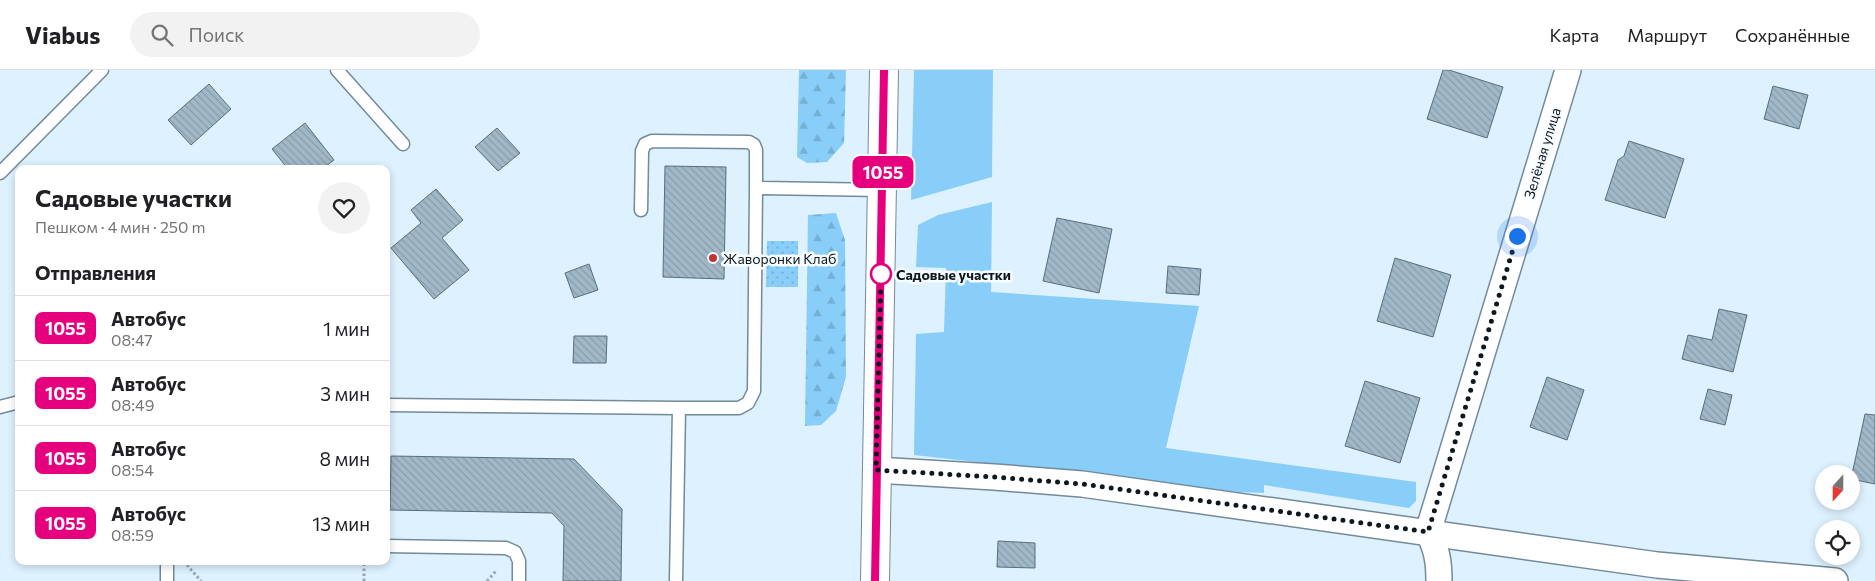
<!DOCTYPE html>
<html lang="ru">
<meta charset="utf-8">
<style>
:root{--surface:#fff;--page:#f2f2f2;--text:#202124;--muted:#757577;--line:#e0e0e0}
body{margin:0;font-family:Commissioner,sans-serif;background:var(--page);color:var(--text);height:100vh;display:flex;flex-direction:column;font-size:19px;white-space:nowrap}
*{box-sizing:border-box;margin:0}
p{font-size:16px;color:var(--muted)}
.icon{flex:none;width:28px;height:28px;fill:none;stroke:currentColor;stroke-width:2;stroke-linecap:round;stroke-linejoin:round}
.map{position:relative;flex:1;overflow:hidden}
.panel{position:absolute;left:15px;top:95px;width:375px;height:400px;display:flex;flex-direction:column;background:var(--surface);border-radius:10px;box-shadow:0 2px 8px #0003}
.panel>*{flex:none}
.badge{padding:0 10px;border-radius:8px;font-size:18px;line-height:32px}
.needle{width:32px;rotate:201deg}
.buttons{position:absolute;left:1815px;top:395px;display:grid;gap:10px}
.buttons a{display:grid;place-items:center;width:45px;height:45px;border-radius:50%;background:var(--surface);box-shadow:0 2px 8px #0003;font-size:25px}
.you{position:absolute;width:25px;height:25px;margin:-12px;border:4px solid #fff;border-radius:50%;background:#1a73e8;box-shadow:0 0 0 8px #1a73e833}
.map>.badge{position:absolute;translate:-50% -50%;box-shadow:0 0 0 2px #fff}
h2{padding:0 20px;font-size:19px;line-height:45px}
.round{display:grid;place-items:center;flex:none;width:52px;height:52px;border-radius:26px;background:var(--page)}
.headline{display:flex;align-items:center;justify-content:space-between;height:85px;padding:0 20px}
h1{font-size:24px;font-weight:700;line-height:38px}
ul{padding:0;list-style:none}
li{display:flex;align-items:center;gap:15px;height:65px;padding:0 20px;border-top:1px solid var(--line)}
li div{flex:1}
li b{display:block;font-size:19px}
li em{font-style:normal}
li .badge{min-width:55px;font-weight:700;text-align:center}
header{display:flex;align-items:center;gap:30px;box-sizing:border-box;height:70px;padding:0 25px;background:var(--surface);border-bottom:1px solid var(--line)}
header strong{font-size:24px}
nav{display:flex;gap:28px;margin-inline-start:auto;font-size:18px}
.search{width:350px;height:45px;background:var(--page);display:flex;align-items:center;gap:12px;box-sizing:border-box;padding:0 18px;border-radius:28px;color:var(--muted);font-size:19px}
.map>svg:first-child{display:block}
.grass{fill:#88cef8}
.forest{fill:url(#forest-firs)}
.park{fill:url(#park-dots)}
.building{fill:url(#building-back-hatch);stroke:#576e7c}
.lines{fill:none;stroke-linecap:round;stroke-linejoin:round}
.lane-casing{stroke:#738a99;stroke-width:15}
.street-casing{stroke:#738a99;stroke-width:28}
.secondary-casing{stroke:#738a99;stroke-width:30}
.path{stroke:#97a7b2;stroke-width:3;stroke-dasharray:2.5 2.5;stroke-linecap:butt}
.lane{stroke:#fff;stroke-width:12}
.street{stroke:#fff;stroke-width:25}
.secondary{stroke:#fff;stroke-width:28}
.line-casing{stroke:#fff;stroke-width:11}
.line{stroke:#e6007e;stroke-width:8}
.walk{stroke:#0f181e;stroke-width:5;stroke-dasharray:0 9}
.poi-dot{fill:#c33433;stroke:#f7fcff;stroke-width:2}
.stop-dot{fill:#fff;stroke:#e6007e;stroke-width:2.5}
.labels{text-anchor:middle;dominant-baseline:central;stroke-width:5;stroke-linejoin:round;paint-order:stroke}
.street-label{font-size:14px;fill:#0f181e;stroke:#f7fcff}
.poi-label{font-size:14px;fill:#0f181e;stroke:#f7fcff;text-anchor:start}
.stop-label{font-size:14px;font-weight:bold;fill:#0f181e;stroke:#f7fcff;text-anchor:start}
</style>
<header>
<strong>Viabus</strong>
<div class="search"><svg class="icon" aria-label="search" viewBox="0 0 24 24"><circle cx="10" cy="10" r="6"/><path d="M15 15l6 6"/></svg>Поиск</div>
<nav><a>Карта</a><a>Маршрут</a><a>Сохранённые</a></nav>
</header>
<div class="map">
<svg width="1875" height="511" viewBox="0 0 1875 511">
<defs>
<pattern id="forest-firs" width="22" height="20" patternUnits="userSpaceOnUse" patternTransform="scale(1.25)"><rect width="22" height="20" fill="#88cef8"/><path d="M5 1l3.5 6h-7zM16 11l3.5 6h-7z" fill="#74b0d4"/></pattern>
<pattern id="park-dots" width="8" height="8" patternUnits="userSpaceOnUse" patternTransform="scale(1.25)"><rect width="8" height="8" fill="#88cef8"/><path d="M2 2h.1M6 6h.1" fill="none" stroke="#74b0d4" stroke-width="1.8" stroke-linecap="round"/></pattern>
<pattern id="building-back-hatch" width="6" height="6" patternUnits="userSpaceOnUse" patternTransform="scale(1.25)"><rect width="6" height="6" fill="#a0b8c8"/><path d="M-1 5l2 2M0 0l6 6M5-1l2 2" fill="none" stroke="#899dab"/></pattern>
</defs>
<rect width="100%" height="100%" fill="#ddf1fe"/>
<path class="grass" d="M 914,0 L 993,0 L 992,107 L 911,130 Z
M 992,132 L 991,222 L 1199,236 L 1166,378 L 1416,412 L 1416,431 L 1409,438 L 1264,415 L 1264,423 L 1239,422 L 914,385 L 916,264 L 944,262 L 946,198 L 916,197 L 918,155 L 938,145 Z"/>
<path class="forest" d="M 799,0 L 846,0 L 844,73 L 827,92 L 807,93 L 797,87 Z
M 836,143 L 845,170 L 846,307 L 836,341 L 821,355 L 805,356 L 808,145 Z"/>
<path class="park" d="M 767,171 L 798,171 L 798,217 L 766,217 Z"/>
<path class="building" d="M 1443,0 L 1449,0 L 1503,17 L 1487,68 L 1427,49 Z
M 209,14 L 231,39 L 191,75 L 168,50 Z
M 1773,16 L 1808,25 L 1799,59 L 1764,49 Z
M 305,53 L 334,90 L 322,99 L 288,99 L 272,79 Z
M 497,58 L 520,83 L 498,101 L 475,77 Z
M 1629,71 L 1684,89 L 1665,148 L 1605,130 L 1618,90 L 1624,86 Z
M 665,96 L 726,97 L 724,209 L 663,207 Z
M 436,119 L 463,150 L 442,168 L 469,200 L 434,229 L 391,178 L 421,153 L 411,140 Z
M 1057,148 L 1112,159 L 1099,223 L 1043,211 Z
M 1395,188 L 1451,205 L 1433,267 L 1377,251 Z
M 589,194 L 598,220 L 574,228 L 565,203 Z
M 1168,196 L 1201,199 L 1199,225 L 1166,223 Z
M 1719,239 L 1747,245 L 1733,302 L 1682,289 L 1688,265 L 1712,270 Z
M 574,266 L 607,266 L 606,293 L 573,293 Z
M 1547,307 L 1584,320 L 1567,370 L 1530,357 Z
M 1365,311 L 1420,328 L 1400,393 L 1345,376 Z
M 1708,319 L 1732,325 L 1725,355 L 1700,349 Z
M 1865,344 L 1875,345 L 1875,414 L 1851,409 Z
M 391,386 L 574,389 L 622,439 L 621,511 L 563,511 L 564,456 L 552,443 L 390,440 Z
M 998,471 L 1035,473 L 1035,498 L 997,497 Z"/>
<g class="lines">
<defs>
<path id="lane" d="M 337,0 L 403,74
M 0,103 L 102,0
M 641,140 L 642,81 L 645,74 L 652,71 L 749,72 L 754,75 L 756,80 L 756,118
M 386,335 L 679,338 L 676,511
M 0,337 L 19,332
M 679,338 L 739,338 L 748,333 L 754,321 L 756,118 L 882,120
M 386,476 L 506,478 L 515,482 L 519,491 L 519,511
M 167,511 L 167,491"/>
<path id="street" d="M 876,400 L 994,407 L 1082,414 L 1657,495 L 1835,511
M 1439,511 C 1439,492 1437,479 1428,462 L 1568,0"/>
<path id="secondary" d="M 875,511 L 884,0"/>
</defs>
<use href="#lane" class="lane-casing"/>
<use href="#street" class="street-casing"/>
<use href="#secondary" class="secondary-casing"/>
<path class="path" d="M 187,495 L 201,511
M 364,511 L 364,491
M 487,511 L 497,500"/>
<use href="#lane" class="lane"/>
<use href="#street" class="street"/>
<use href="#secondary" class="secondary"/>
</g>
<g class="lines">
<defs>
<path id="line" d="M 875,511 L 884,0"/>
</defs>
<use href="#line" class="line-casing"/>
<use href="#line" class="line"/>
<path class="walk" d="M 881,204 L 876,400 L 994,407 L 1082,414 L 1428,462 L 1517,166"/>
</g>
<circle class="poi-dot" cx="713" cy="188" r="5"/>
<circle class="stop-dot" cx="881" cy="204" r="10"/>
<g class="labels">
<g class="street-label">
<text transform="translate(1542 83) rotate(-73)">Зелёная улица</text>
</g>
<g class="poi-label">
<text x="723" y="188">Жаворонки Клаб</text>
</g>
<g class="stop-label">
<text x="896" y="204">Садовые участки</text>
</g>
</g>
</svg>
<div class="buttons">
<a><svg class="needle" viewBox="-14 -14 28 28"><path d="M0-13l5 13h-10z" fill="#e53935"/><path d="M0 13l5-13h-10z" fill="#757577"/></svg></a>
<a><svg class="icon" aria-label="locate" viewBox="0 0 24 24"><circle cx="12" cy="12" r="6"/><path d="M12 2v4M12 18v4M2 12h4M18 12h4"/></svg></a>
</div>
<div class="you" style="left:1517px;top:166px"></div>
<b class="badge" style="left:883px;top:102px;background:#e6007e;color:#fff">1055</b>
<section class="panel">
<div class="headline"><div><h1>Садовые участки</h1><p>Пешком · 4 мин · 250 m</p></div><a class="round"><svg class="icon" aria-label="heart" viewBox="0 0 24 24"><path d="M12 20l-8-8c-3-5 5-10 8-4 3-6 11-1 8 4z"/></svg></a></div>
<h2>Отправления</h2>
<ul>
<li><span class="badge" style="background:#e6007e;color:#fff">1055</span><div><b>Автобус</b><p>08:47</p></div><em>1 мин</em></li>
<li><span class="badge" style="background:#e6007e;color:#fff">1055</span><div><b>Автобус</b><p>08:49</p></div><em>3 мин</em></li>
<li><span class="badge" style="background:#e6007e;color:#fff">1055</span><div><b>Автобус</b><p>08:54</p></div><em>8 мин</em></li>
<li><span class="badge" style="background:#e6007e;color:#fff">1055</span><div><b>Автобус</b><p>08:59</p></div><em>13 мин</em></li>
</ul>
</section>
</div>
